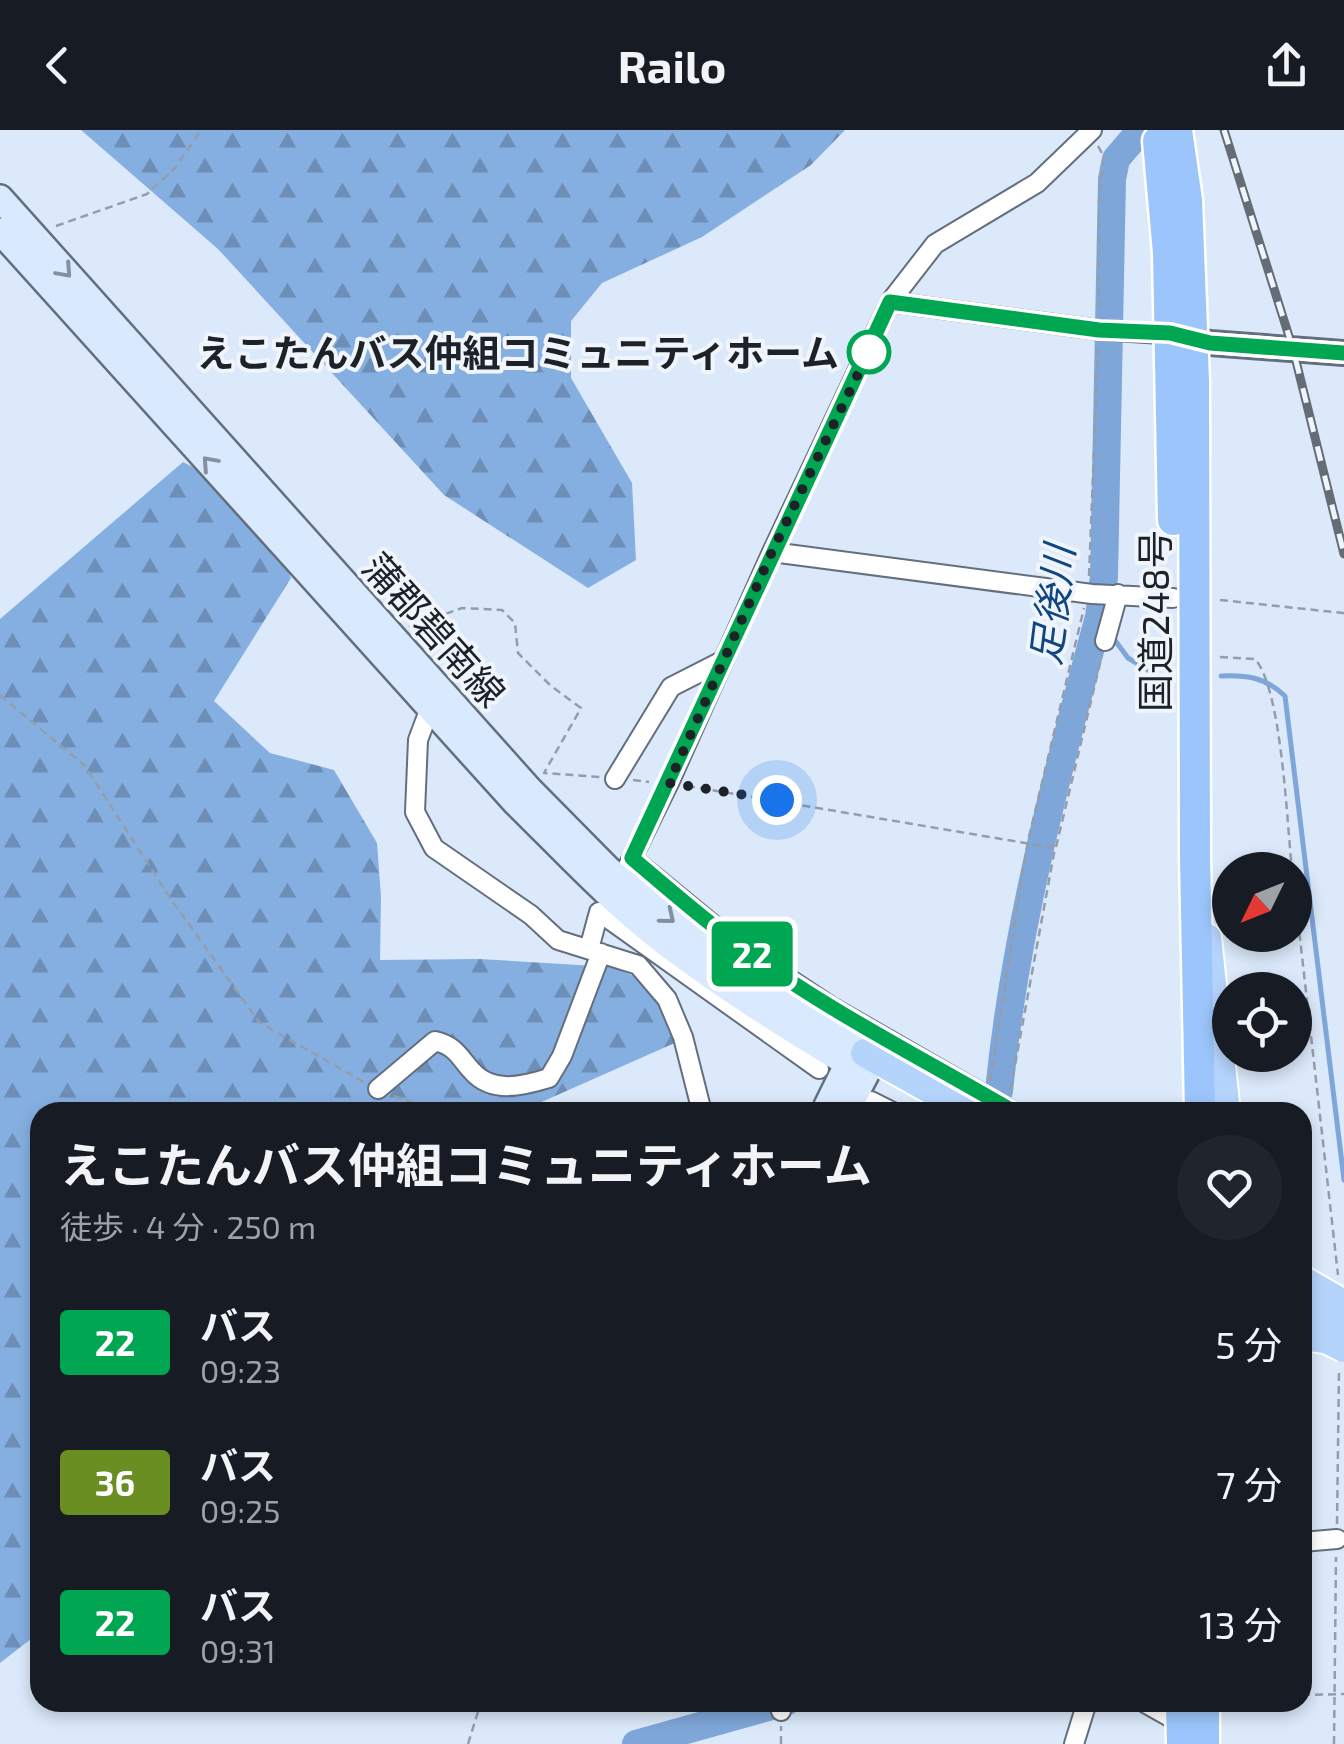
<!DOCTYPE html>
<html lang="ja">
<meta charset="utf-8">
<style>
:root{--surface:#171b24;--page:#20242c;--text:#f1f3f6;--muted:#9ea1a6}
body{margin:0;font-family:"Exo 2","Noto Sans JP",sans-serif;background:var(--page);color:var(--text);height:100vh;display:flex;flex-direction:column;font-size:38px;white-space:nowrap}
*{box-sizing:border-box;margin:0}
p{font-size:32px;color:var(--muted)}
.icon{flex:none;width:55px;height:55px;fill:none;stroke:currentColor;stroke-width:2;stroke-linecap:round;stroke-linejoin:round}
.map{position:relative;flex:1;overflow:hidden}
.side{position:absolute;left:30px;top:972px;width:1282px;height:610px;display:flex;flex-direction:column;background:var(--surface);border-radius:30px;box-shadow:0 5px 15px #0003}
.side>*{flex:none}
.badge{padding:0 20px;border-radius:8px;font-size:35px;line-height:65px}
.needle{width:65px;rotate:227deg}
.fabs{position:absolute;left:1212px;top:722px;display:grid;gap:20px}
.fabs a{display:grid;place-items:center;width:100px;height:100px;border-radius:50%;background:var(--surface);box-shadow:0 5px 15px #0003;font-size:50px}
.you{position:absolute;width:50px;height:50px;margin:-25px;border:8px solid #fff;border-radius:50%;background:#1a73e8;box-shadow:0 0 0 15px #1a73e833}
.map>.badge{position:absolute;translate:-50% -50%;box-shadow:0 0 0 5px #fff}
.round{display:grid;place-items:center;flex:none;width:105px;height:105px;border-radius:52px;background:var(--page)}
.head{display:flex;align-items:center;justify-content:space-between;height:170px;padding:0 30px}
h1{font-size:48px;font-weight:700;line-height:75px}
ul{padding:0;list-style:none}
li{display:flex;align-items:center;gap:30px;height:140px;padding:0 30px}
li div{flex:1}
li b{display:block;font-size:38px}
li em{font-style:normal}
li .badge{min-width:110px;font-weight:700;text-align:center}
header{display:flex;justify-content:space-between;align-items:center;height:130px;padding:0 30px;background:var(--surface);font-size:45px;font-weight:700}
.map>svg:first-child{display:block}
.forest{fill:url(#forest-firs)}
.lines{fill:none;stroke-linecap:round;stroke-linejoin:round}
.stream{stroke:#7ea6d8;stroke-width:5}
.river{stroke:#7ea6d8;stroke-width:28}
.minor-casing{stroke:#636f7e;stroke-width:22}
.tertiary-casing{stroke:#636f7e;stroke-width:28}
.secondary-casing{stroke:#636f7e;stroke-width:30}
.primary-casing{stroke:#fff;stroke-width:32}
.trunk-casing{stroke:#fff;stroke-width:35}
.path{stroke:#949eab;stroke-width:2.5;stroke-dasharray:8 5;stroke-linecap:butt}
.minor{stroke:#fff;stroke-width:18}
.tertiary{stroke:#fff;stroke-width:22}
.secondary{stroke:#daeafe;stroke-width:25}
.primary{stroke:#b5d4fc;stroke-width:28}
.trunk{stroke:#9cc6fb;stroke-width:30}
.rail-casing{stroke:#646c76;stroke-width:9}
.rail{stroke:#f0f5fc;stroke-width:5;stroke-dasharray:15;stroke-linecap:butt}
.primary-bridge-casing{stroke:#fff;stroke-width:32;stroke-linecap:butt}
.primary-bridge{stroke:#b5d4fc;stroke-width:28}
.oneway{stroke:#85909e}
.line-casing{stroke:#fff;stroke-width:22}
.line{stroke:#00a651;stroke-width:15}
.walk{stroke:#1d2228;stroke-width:10;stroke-dasharray:0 18}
.stop-dot{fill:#fff;stroke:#00a651;stroke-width:5}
.labels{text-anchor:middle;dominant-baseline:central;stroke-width:8;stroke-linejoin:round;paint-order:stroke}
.stop-label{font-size:38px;font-weight:bold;fill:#1d2228;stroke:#f0f5fc;text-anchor:end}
.street-label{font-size:38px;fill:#1d2228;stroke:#f0f5fc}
.water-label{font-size:40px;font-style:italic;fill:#0f4783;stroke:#f0f5fc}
</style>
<header><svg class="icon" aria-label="back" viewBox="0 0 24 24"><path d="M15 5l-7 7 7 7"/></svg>Railo<svg class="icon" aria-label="share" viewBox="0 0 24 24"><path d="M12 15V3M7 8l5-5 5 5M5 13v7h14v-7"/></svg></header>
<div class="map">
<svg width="1344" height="1614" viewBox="0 0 1344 1614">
<defs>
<pattern id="forest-firs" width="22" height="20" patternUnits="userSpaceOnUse" patternTransform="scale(2.5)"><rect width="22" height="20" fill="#86afe1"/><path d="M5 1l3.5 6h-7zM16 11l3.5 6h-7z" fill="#6d8eb6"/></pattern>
</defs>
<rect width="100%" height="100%" fill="#dbe9fa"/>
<path class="forest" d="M 81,0 L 845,0 L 811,35 L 702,107 L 602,153 L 571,191 L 571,248 L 632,353 L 636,430 L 588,458 L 444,365 L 218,119 Z
M 183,332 L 256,369 L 291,448 L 214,571 L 270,623 L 334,640 L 377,713 L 381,767 L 380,830 L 480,829 L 611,837 L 659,856 L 677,912 L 537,974 L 404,982 L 40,982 L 40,1502 L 0,1533 L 0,489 Z"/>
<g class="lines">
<path class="stream" d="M 1111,505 L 1128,528 L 1148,540
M 1221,546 C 1247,545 1265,547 1285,566 L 1344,1050"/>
<path class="river" d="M 999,961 C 1015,800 1057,642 1099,487 L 1104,446 L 1112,49 L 1116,29 L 1140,1
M 636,1614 L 786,1572"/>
<defs>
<path id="minor" d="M 890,172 L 1099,200 L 1177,205
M 772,422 L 1092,464 L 1173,468
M 1105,511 L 1118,464
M 430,578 L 418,610 L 415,682 L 434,718 L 531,785 L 558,810 L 638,835 L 667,869 L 683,907 L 702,982
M 615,649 L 671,557 L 724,530
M 632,728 L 734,812 L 830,876 L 1014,982
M 628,736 L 669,653 L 772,422 L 890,172 L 935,114 L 1037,53 L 1092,0
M 589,819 L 599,782 L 819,939
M 378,959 L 435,911 C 456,916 459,927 472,941 C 492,964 523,956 549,948 L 562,926 L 601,823
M 871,971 L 893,982
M 1302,1412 L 1337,1409
M 778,1572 L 781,1581
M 1143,1572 L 1182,1594
M 1074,1614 L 1087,1572"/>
<path id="tertiary" d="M 1190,208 L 1210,213 L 1344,223"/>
<path id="secondary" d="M 0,68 L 529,659 L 609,740 L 716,826 L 865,923
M 0,101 L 514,671 C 565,721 614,775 672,818 C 734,864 800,906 866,944
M 824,982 L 848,933 L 861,926
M 846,982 L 866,944 L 865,928"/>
<path id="primary" d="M 1207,808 L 1226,982
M 865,923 L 971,982"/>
<path id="trunk" d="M 1177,0 L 1187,70 L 1194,251 L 1195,727 L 1200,982
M 1158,11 L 1168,123 L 1173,390
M 1181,1572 L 1182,1614
M 1204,1614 L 1204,1572"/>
</defs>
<use href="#minor" class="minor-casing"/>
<use href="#tertiary" class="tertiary-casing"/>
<use href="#secondary" class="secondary-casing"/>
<use href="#primary" class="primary-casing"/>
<use href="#trunk" class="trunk-casing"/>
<path class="path" d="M 1098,16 L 1104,27 L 1099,72 L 1099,181
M 56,96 L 147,64 L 175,38 L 201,0
M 1089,446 L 1098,219
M 1220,470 L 1343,483 L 1344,488
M 409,497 L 462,478 L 502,480 L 515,493 L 518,523 L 551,556 L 581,578 L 544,643 L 600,647
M 1220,527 L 1255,529 C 1282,559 1287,695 1292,740
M 0,565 L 85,636 L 170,768 L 260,893 L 364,952
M 633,650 L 649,652
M 687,656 L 1055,718 L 1010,962
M 1056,717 L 1102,525
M 1295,764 L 1338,1145
M 990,951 L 1028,711 L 1084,478
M 394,966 L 440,982
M 363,982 L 366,970
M 1337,1394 L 1339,1241
M 1302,1565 L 1344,1564
M 468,1614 L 481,1572
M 781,1614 L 781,1596
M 1334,1614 L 1336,1427"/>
<use href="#minor" class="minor"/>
<use href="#tertiary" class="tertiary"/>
<use href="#secondary" class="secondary"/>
<use href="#primary" class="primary"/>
<use href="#trunk" class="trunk"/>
<defs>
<path id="rail" d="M 1224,0 L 1293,219 L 1344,424"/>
</defs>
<use href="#rail" class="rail-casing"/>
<use href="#rail" class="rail"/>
<defs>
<path id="primary-bridge" d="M 1302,1150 L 1344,1174
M 1302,1179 L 1344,1202
M 1302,1206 L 1326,1209 L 1344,1218"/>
</defs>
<use href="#primary-bridge" class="primary-bridge-casing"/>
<use href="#primary-bridge" class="primary-bridge"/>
</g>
<defs><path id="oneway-chevron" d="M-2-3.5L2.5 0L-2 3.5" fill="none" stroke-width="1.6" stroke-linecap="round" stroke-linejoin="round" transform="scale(2.5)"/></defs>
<g class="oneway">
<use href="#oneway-chevron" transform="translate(65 141) rotate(48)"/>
<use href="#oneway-chevron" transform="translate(209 333) rotate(-132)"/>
<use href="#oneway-chevron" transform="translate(668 787) rotate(39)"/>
</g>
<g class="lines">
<defs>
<path id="line" d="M 1014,982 C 920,927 820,877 733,811 C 698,785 665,756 632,728 L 890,172 L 1099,200 L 1170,203 L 1210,213 L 1344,223"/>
</defs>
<use href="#line" class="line-casing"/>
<use href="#line" class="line"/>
<path class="walk" d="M 777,670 L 669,653 L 772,422 L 870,219 L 869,222"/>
</g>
<circle class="stop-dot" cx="869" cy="222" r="20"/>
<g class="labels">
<g class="stop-label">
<text x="839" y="222">えこたんバス仲組コミュニティホーム</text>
</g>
<g class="street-label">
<text transform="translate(1154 491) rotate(-90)">国道248号</text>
<text transform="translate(435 499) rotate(48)">蒲郡碧南線</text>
</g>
<g class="water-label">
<text transform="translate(1051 475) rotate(-83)">足後川</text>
</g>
</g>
</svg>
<div class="fabs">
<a><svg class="needle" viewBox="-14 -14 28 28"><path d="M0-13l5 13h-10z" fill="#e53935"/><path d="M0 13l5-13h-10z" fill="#9ea1a6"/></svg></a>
<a><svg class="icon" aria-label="locate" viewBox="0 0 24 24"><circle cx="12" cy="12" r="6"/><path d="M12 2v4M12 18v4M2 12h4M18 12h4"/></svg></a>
</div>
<div class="you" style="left:777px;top:670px"></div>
<b class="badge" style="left:752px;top:824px;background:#00a651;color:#fff">22</b>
<section class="side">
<div class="head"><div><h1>えこたんバス仲組コミュニティホーム</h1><p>徒歩 · 4 分 · 250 m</p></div><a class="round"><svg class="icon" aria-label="heart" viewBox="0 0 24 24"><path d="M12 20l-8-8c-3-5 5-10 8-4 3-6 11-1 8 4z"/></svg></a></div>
<ul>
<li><span class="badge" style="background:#00a651;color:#fff">22</span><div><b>バス</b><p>09:23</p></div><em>5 分</em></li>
<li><span class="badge" style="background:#6b8e23;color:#fff">36</span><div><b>バス</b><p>09:25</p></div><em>7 分</em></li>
<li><span class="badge" style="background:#00a651;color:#fff">22</span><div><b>バス</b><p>09:31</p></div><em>13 分</em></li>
</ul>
</section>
</div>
